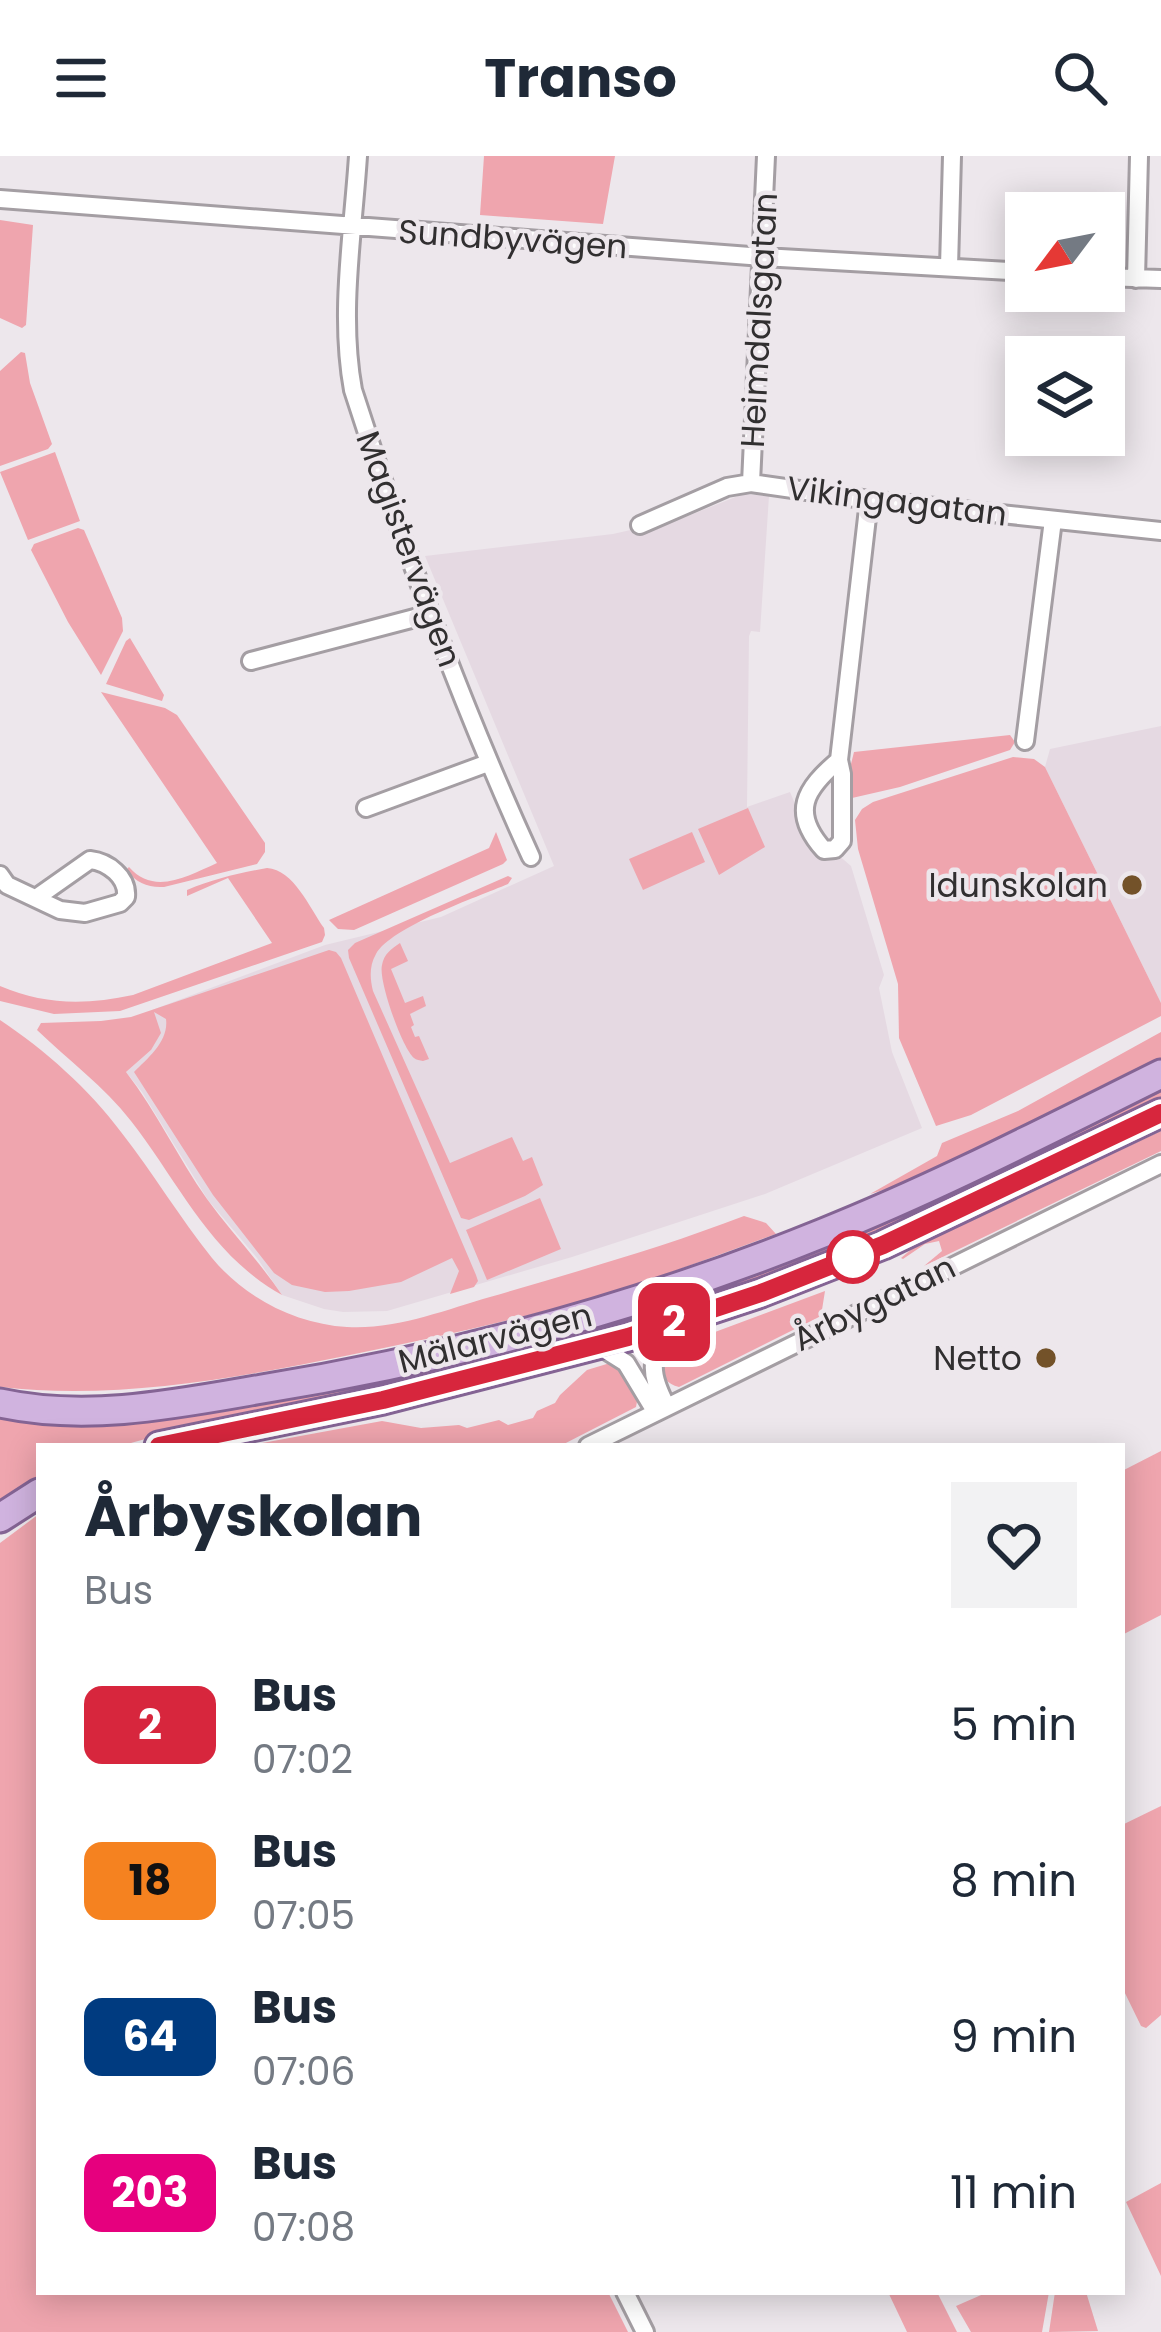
<!DOCTYPE html>
<meta charset="utf-8">
<style>
:root{--surface:#fff;--page:#f2f2f3;--text:#1f2937;--muted:#747a83}
body{margin:0;font-family:Poppins,sans-serif;background:var(--page);color:var(--text);height:100vh;display:flex;flex-direction:column;font-size:45px;white-space:nowrap}
*{box-sizing:border-box;margin:0}
p{font-size:39px;color:var(--muted)}
.icon{flex:none;width:66px;height:66px;fill:none;stroke:currentColor;stroke-width:2;stroke-linecap:round;stroke-linejoin:round}
.map{position:relative;flex:1;overflow:hidden}
.details{position:absolute;left:36px;top:1287px;width:1089px;height:852px;display:flex;flex-direction:column;background:var(--surface);border-radius:0px;box-shadow:0 6px 30px #0003}
.details>*{flex:none}
.badge{padding:0 24px;border-radius:18px;font-size:42px;line-height:78px}
.needle{width:78px;rotate:238deg}
.controls{position:absolute;left:1005px;top:36px;display:grid;gap:24px}
.controls a{display:grid;place-items:center;width:120px;height:120px;border-radius:0px;background:var(--surface);box-shadow:0 6px 30px #0003;font-size:60px}
.map>.badge{position:absolute;translate:-50% -50%;box-shadow:0 0 0 6px #fff}
.round{display:grid;place-items:center;flex:none;width:126px;height:126px;border-radius:0px;background:var(--page)}
.headline{display:flex;align-items:center;justify-content:space-between;height:204px;padding:0 48px}
h1{font-size:57px;font-weight:700;line-height:90px}
ul{padding:0;list-style:none}
li{display:flex;align-items:center;gap:36px;height:156px;padding:0 48px}
li div{flex:1}
li b{display:block;font-size:45px}
li em{font-style:normal}
li .badge{min-width:132px;font-weight:700;text-align:center}
header{display:flex;justify-content:space-between;align-items:center;height:156px;padding:0 48px;background:var(--surface);font-size:54px;font-weight:700}
.map>svg:first-child{display:block}
.built{fill:#e5d9e2}
.green{fill:#efa5ae}
.lines{fill:none;stroke-linecap:round;stroke-linejoin:round}
.minor-casing{stroke:#a49ea3;stroke-width:22}
.primary-casing{stroke:#846494;stroke-width:33}
.minor{stroke:#fff;stroke-width:16}
.primary{stroke:#d0b3df;stroke-width:27}
.line-casing{stroke:#fff;stroke-width:27}
.line{stroke:#d7263d;stroke-width:18}
.poi-dot{fill:#735229;stroke:#ede7ec;stroke-width:4.5}
.stop-dot{fill:#fff;stroke:#d7263d;stroke-width:6}
.labels{text-anchor:middle;dominant-baseline:central;stroke-width:9;stroke-linejoin:round;paint-order:stroke}
.street-label{font-size:33px;fill:#312f30;stroke:#ede7ec}
.poi-label{font-size:33px;fill:#312f30;stroke:#ede7ec;text-anchor:end}
</style>
<header><svg class="icon" aria-label="menu" viewBox="0 0 24 24"><path d="M4 6h16M4 12h16M4 18h16"/></svg>Transo<svg class="icon" aria-label="search" viewBox="0 0 24 24"><circle cx="10" cy="10" r="6"/><path d="M15 15l6 6"/></svg></header>
<div class="map">
<svg width="1161" height="2176" viewBox="0 0 1161 2176">
<rect width="100%" height="100%" fill="#ede7ec"/>
<path class="built" d="M 743,338 L 769,340 L 760,476 L 751,475 L 749,480 L 747,651 L 790,636 L 810,683 L 823,702 L 837,698 L 851,710 L 884,819 L 879,832 L 892,896 L 922,972 L 765,1038 L 572,1101 L 387,1155 L 343,1156 L 324,1153 L 282,1139 L 257,1102 L 208,1044 L 142,936 L 126,916 L 151,894 L 152,854 L 325,789 L 441,761 L 554,710 L 425,400 L 613,378 L 683,362 Z
M 1161,570 L 1161,847 L 1045,611 L 1050,593 Z"/>
<path class="green" d="M 484,0 L 615,0 L 603,68 L 480,59 Z
M 0,64 L 33,69 L 26,169 L 22,172 L 0,162 Z
M 21,196 L 25,197 L 30,227 L 52,288 L 48,293 L 0,310 L 0,215 Z
M 55,296 L 80,365 L 28,384 L 0,316 Z
M 78,372 L 84,374 L 122,462 L 123,475 L 101,519 L 68,466 L 31,394 L 34,388 Z
M 130,482 L 164,539 L 162,545 L 106,528 L 126,485 Z
M 101,536 L 165,552 L 177,559 L 265,687 L 265,696 L 257,708 L 164,731 C 148,732 137,727 126,714 L 129,711 C 154,740 188,720 217,707 Z
M 1010,579 L 1015,586 L 1010,594 L 900,631 L 852,642 L 849,616 L 854,596 Z
M 1013,601 L 1034,603 L 1045,611 L 1161,847 L 1161,860 L 971,959 L 936,970 L 899,882 L 898,828 L 858,693 L 855,664 L 862,653 L 873,646 Z
M 748,652 L 765,691 L 719,719 L 698,673 Z
M 496,676 L 507,704 L 503,708 L 354,774 L 338,773 L 329,764 L 489,692 Z
M 692,676 L 705,706 L 643,734 L 629,703 Z
M 267,712 C 294,714 309,751 324,772 L 325,779 L 322,786 L 120,855 L 54,858 L 0,845 L 0,830 C 44,849 86,849 133,839 L 272,787 L 228,722 L 187,740 L 187,734 C 213,723 239,717 267,712 Z
M 508,720 L 512,722 L 508,728 C 477,741 391,771 376,798 C 369,810 370,823 373,835 L 450,1007 L 512,981 L 523,1005 L 532,1001 L 543,1029 L 525,1040 L 469,1064 L 461,1062 L 349,802 L 348,794 L 355,787 Z
M 400,787 L 408,805 L 391,813 L 405,847 L 423,840 L 426,850 L 410,858 L 414,869 L 411,871 L 415,881 L 419,880 L 429,903 L 423,905 C 420,904 416,904 414,902 C 402,892 378,824 382,809 C 384,798 391,793 400,787 Z
M 329,794 L 336,796 L 341,802 L 476,1119 L 478,1125 L 474,1131 L 450,1138 L 459,1115 L 452,1102 L 401,1126 L 349,1135 L 325,1136 L 292,1129 L 274,1117 L 213,1039 L 134,916 C 148,902 169,885 166,863 L 154,856 L 161,877 L 151,894 L 126,916 C 157,956 178,1002 207,1043 C 231,1076 259,1105 282,1139 C 210,1099 180,1028 131,965 C 104,930 68,904 37,874 L 41,867 L 101,865 L 131,861 Z
M 0,864 C 45,894 89,933 121,976 C 153,1017 180,1062 212,1102 C 245,1142 296,1168 347,1171 C 395,1174 445,1154 490,1141 C 575,1116 661,1092 744,1060 L 766,1067 L 776,1078 C 707,1103 638,1130 568,1149 C 494,1169 419,1185 345,1200 C 232,1223 115,1244 0,1231 Z
M 1161,876 L 1161,905 L 913,1025 L 870,1038 L 937,1000 L 942,987 L 1018,955 Z
M 1161,931 L 1161,945 L 891,1073 L 766,1123 L 613,1175 L 445,1221 L 189,1271 L 120,1290 L 39,1290 L 39,1322 L 0,1348 L 0,1261 C 97,1281 194,1260 289,1243 C 451,1214 610,1173 764,1115 C 901,1064 1030,996 1161,931 Z
M 1161,975 L 1161,995 L 924,1110 L 942,1095 L 939,1085 L 925,1088 L 903,1103 L 901,1102 L 920,1086 Z
M 540,1042 L 561,1093 L 487,1124 L 466,1074 Z
M 825,1135 L 821,1160 L 679,1231 C 657,1226 658,1205 672,1192 Z
M 610,1207 L 618,1208 L 638,1240 L 636,1251 L 560,1290 L 246,1290 L 382,1265 L 421,1272 L 459,1269 L 467,1272 L 499,1264 L 508,1269 L 533,1262 L 537,1255 L 555,1247 L 560,1239 L 587,1214 Z
M 1161,1295 L 1161,1459 L 1122,1479 L 1122,1315 Z
M 39,1358 L 39,2136 L 608,2136 L 628,2176 L 0,2176 L 0,1387 Z
M 1161,1650 L 1161,1859 L 1146,1872 L 1141,1870 L 1122,1831 L 1122,1669 Z
M 1161,2027 L 1161,2120 L 1126,2046 Z
M 888,2136 L 937,2136 L 957,2176 L 907,2176 Z
M 988,2136 L 1049,2136 L 1042,2176 L 971,2176 L 956,2150 Z
M 1055,2136 L 1086,2136 L 1098,2175 L 1049,2176 Z"/>
<g class="lines">
<defs>
<path id="minor" d="M 358,0 C 353,77 339,158 353,234 C 404,393 462,550 531,701
M 0,43 L 763,101 L 1026,116
M 949,111 L 952,0
M 1104,121 L 1161,123
M 1136,123 L 1139,0
M 751,327 L 766,0
M 640,369 L 727,331 L 751,327 L 869,344 L 1161,375
M 251,505 L 430,458
M 1025,585 L 1053,364
M 839,604 C 805,633 790,656 824,694 L 835,693 L 842,685 L 842,618 L 839,604 L 869,344
M 366,652 L 488,607
M 0,719 L 7,729 L 60,754 L 85,757 L 120,747 L 126,741 C 128,721 108,706 90,704 L 36,742
M 599,1190 L 626,1207 L 655,1255
M 666,1249 C 647,1212 651,1203 672,1168
M 588,1290 L 1161,1008
M 625,2136 L 645,2176"/>
<path id="primary" d="M 0,1247 C 87,1266 176,1248 262,1233 C 454,1202 643,1150 823,1077 C 938,1031 1050,973 1161,918
M 159,1290 L 383,1244 L 628,1181 L 761,1137 L 883,1089 L 1161,957
M 0,1362 L 39,1337"/>
</defs>
<use href="#minor" class="minor-casing"/>
<use href="#primary" class="primary-casing"/>
<use href="#minor" class="minor"/>
<use href="#primary" class="primary"/>
</g>
<g class="lines">
<defs>
<path id="line" d="M 159,1290 L 383,1244 L 628,1181 L 761,1137 L 883,1089 L 1161,957"/>
</defs>
<use href="#line" class="line-casing"/>
<use href="#line" class="line"/>
</g>
<g class="poi-dot">
<circle cx="1132" cy="729" r="12"/>
<circle cx="1046" cy="1202" r="12"/>
</g>
<circle class="stop-dot" cx="853" cy="1101" r="24"/>
<g class="labels">
<g class="street-label">
<text transform="translate(513 83) rotate(4)">Sundbyvägen</text>
<text transform="translate(759 164) rotate(-87)">Heimdalsgatan</text>
<text transform="translate(897 345) rotate(7)">Vikingagatan</text>
<text transform="translate(409 393) rotate(70)">Magistervägen</text>
<text transform="translate(874 1147) rotate(-26)">Årbygatan</text>
<text transform="translate(495 1182) rotate(-14)">Mälarvägen</text>
</g>
<g class="poi-label">
<text x="1108" y="729">Idunskolan</text>
<text x="1022" y="1202">Netto</text>
</g>
</g>
</svg>
<div class="controls">
<a><svg class="needle" viewBox="-14 -14 28 28"><path d="M0-13l5 13h-10z" fill="#e53935"/><path d="M0 13l5-13h-10z" fill="#747a83"/></svg></a>
<a><svg class="icon" aria-label="layers" viewBox="0 0 24 24"><path d="M12 4l9 5-9 5-9-5zM3 14l9 5 9-5"/></svg></a>
</div>
<b class="badge" style="left:674px;top:1166px;background:#d7263d;color:#fff">2</b>
<section class="details">
<div class="headline"><div><h1>Årbyskolan</h1><p>Bus</p></div><a class="round"><svg class="icon" aria-label="heart" viewBox="0 0 24 24"><path d="M12 20l-8-8c-3-5 5-10 8-4 3-6 11-1 8 4z"/></svg></a></div>
<ul>
<li><span class="badge" style="background:#d7263d;color:#fff">2</span><div><b>Bus</b><p>07:02</p></div><em>5 min</em></li>
<li><span class="badge" style="background:#f58220;color:#111">18</span><div><b>Bus</b><p>07:05</p></div><em>8 min</em></li>
<li><span class="badge" style="background:#003b80;color:#fff">64</span><div><b>Bus</b><p>07:06</p></div><em>9 min</em></li>
<li><span class="badge" style="background:#e6007e;color:#fff">203</span><div><b>Bus</b><p>07:08</p></div><em>11 min</em></li>
</ul>
</section>
</div>
